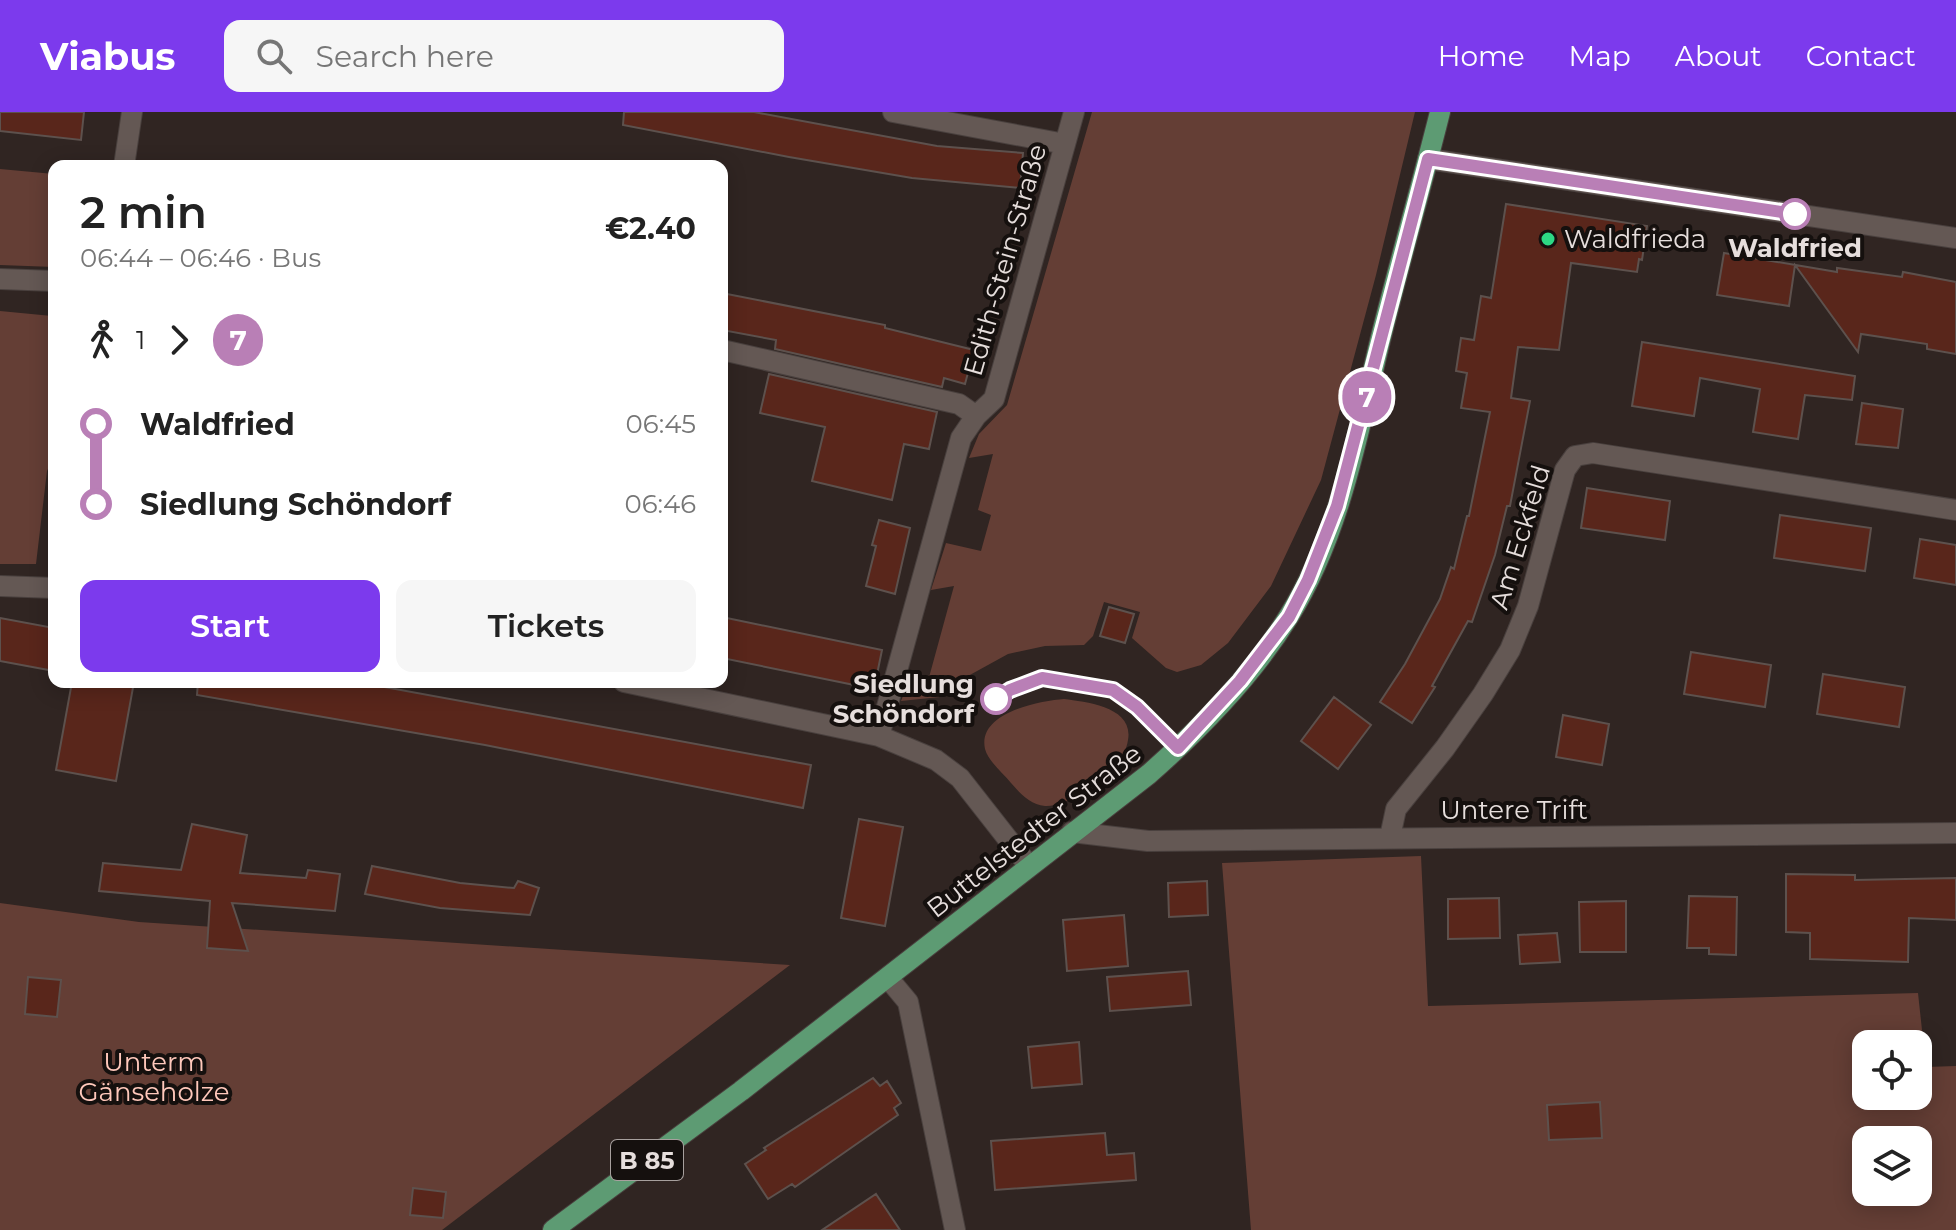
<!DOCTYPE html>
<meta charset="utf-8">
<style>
:root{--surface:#fff;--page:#f6f6f6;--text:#222;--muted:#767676;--accent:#7c3aed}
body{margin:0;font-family:Montserrat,sans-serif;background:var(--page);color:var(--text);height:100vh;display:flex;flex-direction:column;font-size:30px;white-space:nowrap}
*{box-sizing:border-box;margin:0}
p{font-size:26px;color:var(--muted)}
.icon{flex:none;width:44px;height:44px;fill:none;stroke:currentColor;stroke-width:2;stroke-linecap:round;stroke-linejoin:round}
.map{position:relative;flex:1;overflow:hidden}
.sheet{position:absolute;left:48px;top:48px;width:680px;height:528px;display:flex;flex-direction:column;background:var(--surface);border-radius:16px;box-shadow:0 4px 20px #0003}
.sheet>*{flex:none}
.badge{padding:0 16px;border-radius:26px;font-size:28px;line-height:52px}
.buttons{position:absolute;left:1852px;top:918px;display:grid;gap:16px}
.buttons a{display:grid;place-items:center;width:80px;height:80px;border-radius:16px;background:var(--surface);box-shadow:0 4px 20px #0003;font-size:40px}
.map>.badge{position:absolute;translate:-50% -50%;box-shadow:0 0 0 4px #fff}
.legs{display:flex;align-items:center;gap:12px;height:88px;padding:0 32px;font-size:26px}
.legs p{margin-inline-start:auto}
.headline{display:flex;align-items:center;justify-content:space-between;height:136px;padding:0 32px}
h1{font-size:44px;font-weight:600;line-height:60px}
.cta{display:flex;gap:16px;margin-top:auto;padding:16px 32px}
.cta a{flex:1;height:92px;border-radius:16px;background:var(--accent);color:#fff;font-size:32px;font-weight:600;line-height:92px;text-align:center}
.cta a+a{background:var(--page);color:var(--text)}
ul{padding:0 32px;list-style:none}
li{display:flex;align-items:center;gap:28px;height:80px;font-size:30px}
li i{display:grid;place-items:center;width:12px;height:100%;margin:0 10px;background:currentColor}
li i::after{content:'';width:20px;height:20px;margin:-10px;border:6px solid;border-radius:50%;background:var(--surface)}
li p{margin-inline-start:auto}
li:first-child i{background:linear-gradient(#0000 50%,currentColor 0)}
li:last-child i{background:linear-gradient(currentColor 50%,#0000 0)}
header{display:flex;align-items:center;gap:48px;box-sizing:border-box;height:112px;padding:0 40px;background:var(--accent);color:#fff}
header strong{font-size:38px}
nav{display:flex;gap:44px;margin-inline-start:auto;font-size:28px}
.search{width:560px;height:72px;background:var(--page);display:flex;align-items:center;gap:20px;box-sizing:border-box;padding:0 28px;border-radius:16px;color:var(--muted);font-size:30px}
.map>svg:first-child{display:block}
.green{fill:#643e35;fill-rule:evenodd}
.building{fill:#59261b;stroke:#5d514d;stroke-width:2}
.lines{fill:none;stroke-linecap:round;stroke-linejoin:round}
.street-casing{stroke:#49403e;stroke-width:22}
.secondary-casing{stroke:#49403e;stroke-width:22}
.primary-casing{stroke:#49403e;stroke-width:22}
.street{stroke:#645854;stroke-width:20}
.secondary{stroke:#645854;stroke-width:20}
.primary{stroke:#5d9b73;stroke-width:20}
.line-1-casing{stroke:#fff;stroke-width:18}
.line-1{stroke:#b97fb6;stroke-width:12}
.stop-1-dot{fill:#fff;stroke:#b97fb6;stroke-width:4}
.poi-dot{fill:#2dd884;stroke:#15100e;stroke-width:3}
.labels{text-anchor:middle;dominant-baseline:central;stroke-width:8;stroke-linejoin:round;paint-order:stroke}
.shield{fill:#15100e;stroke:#a7a09e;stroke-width:2}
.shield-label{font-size:24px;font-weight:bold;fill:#e6dedc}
.poi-label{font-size:26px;fill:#e6dedc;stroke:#15100e;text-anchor:start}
.stop-label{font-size:26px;font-weight:bold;fill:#e6dedc;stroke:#15100e}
.street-label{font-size:26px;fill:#e6dedc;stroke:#15100e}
.park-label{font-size:26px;fill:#ffc8bb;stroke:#15100e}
</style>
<header>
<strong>Viabus</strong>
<div class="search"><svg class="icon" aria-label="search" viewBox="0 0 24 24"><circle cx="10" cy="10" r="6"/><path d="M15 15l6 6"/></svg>Search here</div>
<nav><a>Home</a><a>Map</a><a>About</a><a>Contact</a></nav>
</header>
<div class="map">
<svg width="1956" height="1118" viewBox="0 0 1956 1118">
<rect width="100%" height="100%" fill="#302522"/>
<path class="green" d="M 1092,0 L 1415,0 L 1376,163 L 1321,368 L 1271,474 L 1228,531 L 1201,553 L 1177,560 L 1166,556 L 1132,526 L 1140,500 L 1104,490 L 1093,524 L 1084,533 L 1045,534 L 1008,542 L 968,564 L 940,585 L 901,589 L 903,584 L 925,580 L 954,474 L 931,478 L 946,431 L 981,439 L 991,403 L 978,398 L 993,342 L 969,346 L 979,322 L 1007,293 Z
M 0,57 L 54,62 L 54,155 L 0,153 Z
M 0,199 L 52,204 L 54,219 L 54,344 L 47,359 L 36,452 L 0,452 Z
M 1064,587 C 1087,590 1134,595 1128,628 C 1126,641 1119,651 1109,659 C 1094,672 1067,695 1045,694 C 1030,693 1020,681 1011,671 C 1003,661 988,649 985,637 C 977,600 1040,589 1064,587 Z
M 1421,744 L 1428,894 L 1918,881 L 1926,955 L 1956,954 L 1956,1118 L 1251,1118 L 1222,751 ZM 1866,932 L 1918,932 L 1918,984 L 1866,984 ZM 1866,1028 L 1918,1028 L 1918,1080 L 1866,1080 Z
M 0,791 L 139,810 L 790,853 L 442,1118 L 0,1118 Z"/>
<path class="building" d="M 0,0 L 84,0 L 81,28 L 0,19 Z
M 624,0 L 754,0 L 937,34 L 1023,41 L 1020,76 L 912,66 L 789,45 L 623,13 Z
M 1506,92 L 1647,114 L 1642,148 L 1639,147 L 1637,160 L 1571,151 L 1559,238 L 1518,235 L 1511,286 L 1530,289 L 1510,394 L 1507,394 L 1495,443 L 1472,510 L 1468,509 L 1432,574 L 1435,575 L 1412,611 L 1380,590 L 1405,552 L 1440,487 L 1451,455 L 1454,457 L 1467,404 L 1469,404 L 1490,300 L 1461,296 L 1467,261 L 1456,259 L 1461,226 L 1474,228 L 1481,184 L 1491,186 Z
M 1724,141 L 1837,160 L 1837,156 L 1902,165 L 1903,160 L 1956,170 L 1956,242 L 1927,237 L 1927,232 L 1861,222 L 1858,240 L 1795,153 L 1789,194 L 1717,183 Z
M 727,182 L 885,213 L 885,216 L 974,238 L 965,272 L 944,266 L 942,275 L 775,237 L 776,228 L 722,218 Z
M 1642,230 L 1855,264 L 1852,288 L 1805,283 L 1798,327 L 1753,320 L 1760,277 L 1700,266 L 1694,304 L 1632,294 Z
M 769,262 L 937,300 L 929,337 L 904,332 L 892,388 L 812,369 L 825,315 L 760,301 Z
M 1862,291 L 1903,297 L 1898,336 L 1856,332 Z
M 1587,376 L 1670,389 L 1665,428 L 1581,416 Z
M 1780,403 L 1871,416 L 1865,459 L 1774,446 Z
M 879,408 L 910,416 L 895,482 L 866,474 L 876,434 L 872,433 Z
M 1920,427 L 1956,433 L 1956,473 L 1914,466 Z
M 1109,495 L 1134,502 L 1125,531 L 1100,524 Z
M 722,505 L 882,538 L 874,577 L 722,546 Z
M 0,506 L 54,516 L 54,559 L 0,549 Z
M 1691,540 L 1771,553 L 1765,595 L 1684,582 Z
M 1823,562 L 1905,575 L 1899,615 L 1817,602 Z
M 72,570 L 134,570 L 116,669 L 56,658 Z
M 198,570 L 357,570 L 811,653 L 803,696 L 485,633 L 197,583 Z
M 1334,585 L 1371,613 L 1338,657 L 1301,629 Z
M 1563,603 L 1609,612 L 1602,653 L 1556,645 Z
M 859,707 L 903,715 L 885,814 L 841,806 Z
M 192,712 L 247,723 L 240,761 L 306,766 L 308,758 L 340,762 L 335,799 L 232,791 L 248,839 L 207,836 L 210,789 L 99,779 L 103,751 L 181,758 Z
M 372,754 L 460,771 L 514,776 L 518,769 L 539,776 L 530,803 L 440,796 L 365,782 Z
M 1786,762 L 1855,763 L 1855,768 L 1956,766 L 1956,808 L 1909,806 L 1908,850 L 1810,847 L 1810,821 L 1786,820 Z
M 1207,769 L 1208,803 L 1169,805 L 1168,771 Z
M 1689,784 L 1737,785 L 1736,843 L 1709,842 L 1709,836 L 1687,836 Z
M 1499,786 L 1500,826 L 1448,827 L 1448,787 Z
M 1626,789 L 1626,840 L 1580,840 L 1579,790 Z
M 1124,803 L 1128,854 L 1067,859 L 1063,808 Z
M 1557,821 L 1560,850 L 1520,852 L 1518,823 Z
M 1188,859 L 1191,893 L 1110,899 L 1107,865 Z
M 28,865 L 61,868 L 57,905 L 25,902 Z
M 1079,930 L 1082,972 L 1032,976 L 1028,935 Z
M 873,966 L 880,974 L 887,969 L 901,991 L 894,996 L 898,1003 L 795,1075 L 792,1072 L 768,1087 L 745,1052 L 766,1038 L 764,1036 Z
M 1600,990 L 1602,1026 L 1549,1028 L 1547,993 Z
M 1105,1021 L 1107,1043 L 1134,1041 L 1136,1068 L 995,1078 L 991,1029 Z
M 413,1076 L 446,1080 L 443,1106 L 410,1103 Z
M 876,1082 L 900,1118 L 822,1118 Z"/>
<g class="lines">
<defs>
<path id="street" d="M 893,0 L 1065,32
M 124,54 L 132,0
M 0,167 L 54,169
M 722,238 L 959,292 L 976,304
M 0,474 L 54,476
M 624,570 L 879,624 L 936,648 L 960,666 L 1029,754
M 879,624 L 961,326 L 976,304 L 994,287 L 1074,0
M 1072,720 L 1148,729 L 1956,721
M 1390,725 L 1396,697 L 1445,636 L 1483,582 L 1510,538 L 1528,494 L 1565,358 L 1575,344 L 1593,341 L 1956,398
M 888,866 L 908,890 L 955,1118"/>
<path id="secondary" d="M 1428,47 L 1956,126"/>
<path id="primary" d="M 553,1118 L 741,979 L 1149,662 C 1199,618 1254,561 1289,504 C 1340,422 1358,321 1380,229 C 1399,152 1421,76 1440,0"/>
</defs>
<use href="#street" class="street-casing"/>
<use href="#secondary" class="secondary-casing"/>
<use href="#primary" class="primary-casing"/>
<use href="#street" class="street"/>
<use href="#secondary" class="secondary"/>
<use href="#primary" class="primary"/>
</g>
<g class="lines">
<defs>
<path id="line-1" d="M 996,587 L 1010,578 L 1042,566 L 1113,578 L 1137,595 L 1178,636 L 1240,569 L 1289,505 L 1308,468 L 1337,394 L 1428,47 L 1795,102"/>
</defs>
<use href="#line-1" class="line-1-casing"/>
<use href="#line-1" class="line-1"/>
</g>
<g class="stop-1-dot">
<circle cx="1795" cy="102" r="14"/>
<circle cx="996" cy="587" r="14"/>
</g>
<circle class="poi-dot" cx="1548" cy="127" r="8"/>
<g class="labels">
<rect class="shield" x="611" y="1028" width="72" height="40" rx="6"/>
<g class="shield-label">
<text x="647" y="1048">B 85</text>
</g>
<g class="poi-label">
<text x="1564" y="127">Waldfrieda</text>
</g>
<g class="stop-label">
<text x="1795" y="136">Waldfried</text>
<text x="974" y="572" text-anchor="end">Siedlung<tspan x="974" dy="30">Schöndorf</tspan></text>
</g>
<g class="street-label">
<text transform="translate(1005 148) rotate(-74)">Edith-Stein-Straße</text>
<text transform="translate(1520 425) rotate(-73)">Am Eckfeld</text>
<text x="1514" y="698">Untere Trift</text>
<text transform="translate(1034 719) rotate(-38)">Buttelstedter Straße</text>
</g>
<g class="park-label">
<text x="154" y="950">Unterm<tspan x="154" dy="30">Gänseholze</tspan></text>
</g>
</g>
</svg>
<div class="buttons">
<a><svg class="icon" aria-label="locate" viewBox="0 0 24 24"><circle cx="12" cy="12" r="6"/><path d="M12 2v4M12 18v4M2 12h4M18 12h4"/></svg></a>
<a><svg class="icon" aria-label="layers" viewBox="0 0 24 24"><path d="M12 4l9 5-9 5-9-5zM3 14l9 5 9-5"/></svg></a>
</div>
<b class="badge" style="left:1367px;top:285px;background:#b97fb6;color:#fff">7</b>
<section class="sheet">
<div class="headline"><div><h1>2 min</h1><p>06:44 – 06:46 · Bus</p></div><b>€2.40</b></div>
<div class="legs"><svg class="icon" aria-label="walk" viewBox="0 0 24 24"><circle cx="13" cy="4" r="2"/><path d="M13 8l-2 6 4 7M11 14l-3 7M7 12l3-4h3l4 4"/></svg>1<svg class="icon" aria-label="forward" viewBox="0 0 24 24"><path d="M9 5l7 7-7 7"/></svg><b class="badge" style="background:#b97fb6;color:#fff">7</b></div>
<ul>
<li><i style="color:#b97fb6"></i><b>Waldfried</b><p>06:45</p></li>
<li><i style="color:#b97fb6"></i><b>Siedlung Schöndorf</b><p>06:46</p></li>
</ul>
<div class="cta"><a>Start</a><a>Tickets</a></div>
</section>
</div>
